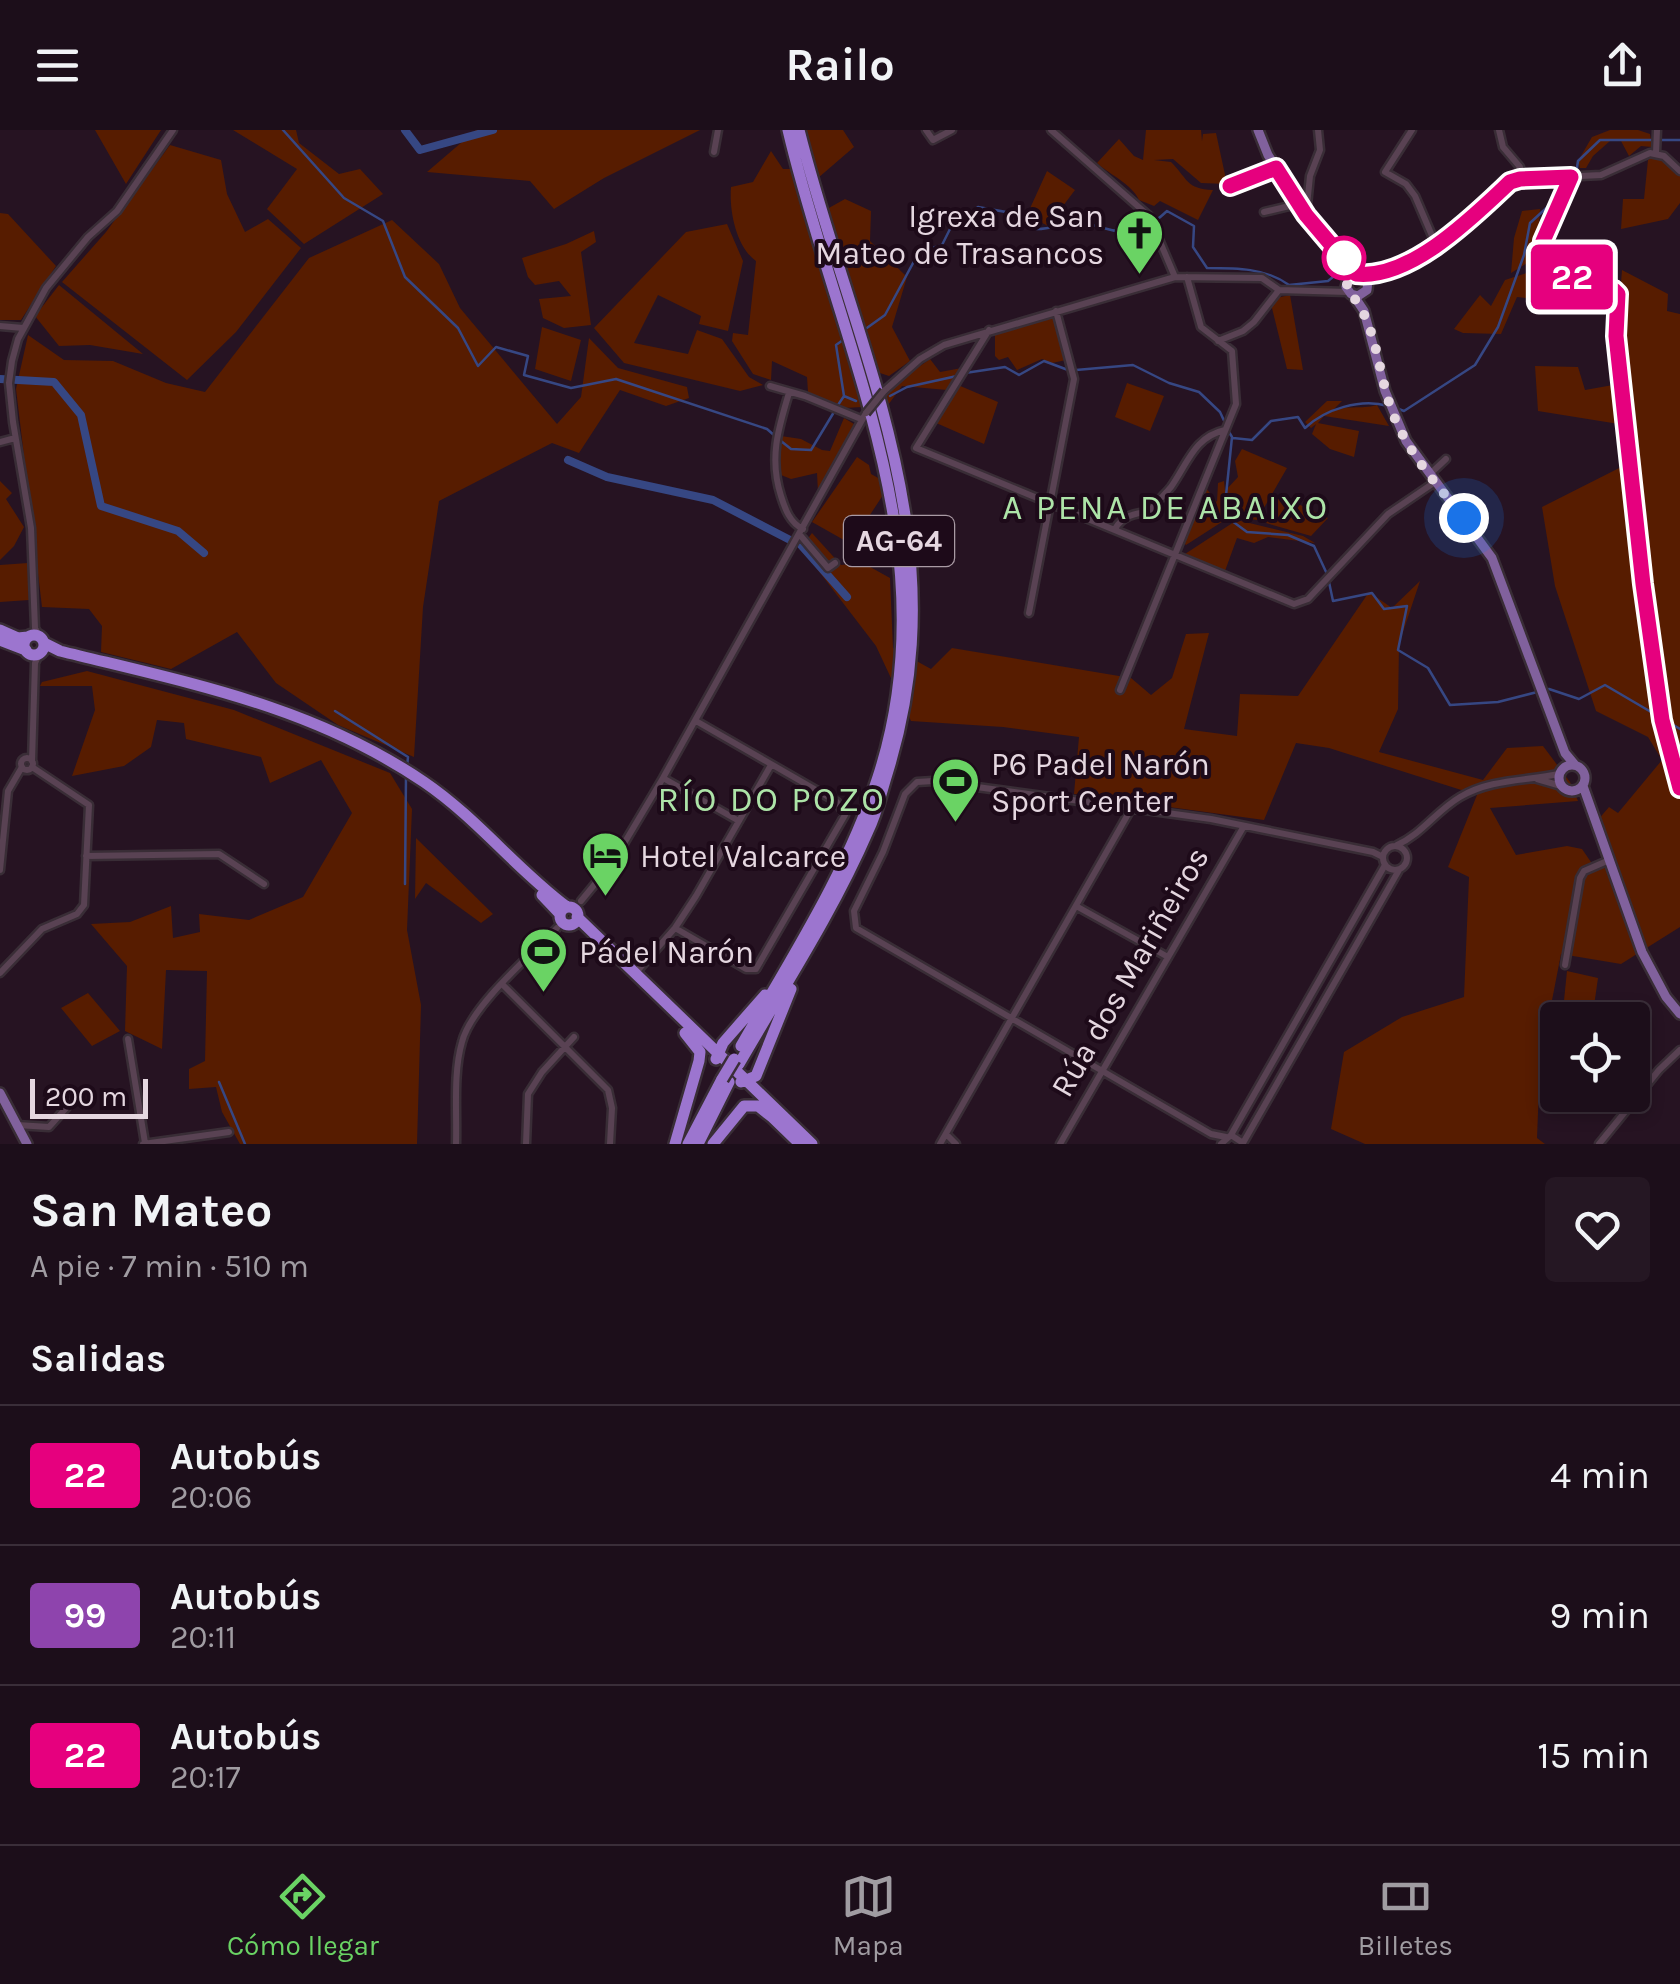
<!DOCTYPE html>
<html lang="es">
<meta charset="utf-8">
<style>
:root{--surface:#1c0e1a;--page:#251723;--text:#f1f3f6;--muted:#a09ca2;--line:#3a2e39;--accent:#6ad364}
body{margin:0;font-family:Karla,sans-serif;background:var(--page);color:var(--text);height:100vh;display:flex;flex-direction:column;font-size:38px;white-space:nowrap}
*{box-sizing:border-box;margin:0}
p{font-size:32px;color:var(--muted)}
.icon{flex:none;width:55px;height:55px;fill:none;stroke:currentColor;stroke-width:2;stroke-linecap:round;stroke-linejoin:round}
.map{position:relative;height:1014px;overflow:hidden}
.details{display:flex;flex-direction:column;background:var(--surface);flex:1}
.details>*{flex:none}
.badge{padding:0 20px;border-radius:8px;font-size:35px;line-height:65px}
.tools{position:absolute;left:1540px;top:872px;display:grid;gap:20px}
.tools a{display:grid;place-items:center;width:110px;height:110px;border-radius:10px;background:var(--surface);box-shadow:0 5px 15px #0003,0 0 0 2px var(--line);font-size:50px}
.scale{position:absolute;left:30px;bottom:25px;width:118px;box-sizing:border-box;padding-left:10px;border:5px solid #e5d7e0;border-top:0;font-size:28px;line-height:35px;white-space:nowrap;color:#e5d7e0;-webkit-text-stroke:8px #1d0a19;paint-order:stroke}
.you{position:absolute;width:50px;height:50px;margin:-25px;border:8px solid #fff;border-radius:50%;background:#1a73e8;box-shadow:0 0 0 15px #1a73e833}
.map>.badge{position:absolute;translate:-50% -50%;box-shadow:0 0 0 5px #fff}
h2{padding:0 30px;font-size:38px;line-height:90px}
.round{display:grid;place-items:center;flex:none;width:105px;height:105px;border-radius:10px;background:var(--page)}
.overview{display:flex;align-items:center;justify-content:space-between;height:170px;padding:0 30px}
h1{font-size:48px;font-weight:700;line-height:75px}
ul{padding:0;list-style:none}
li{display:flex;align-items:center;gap:30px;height:140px;padding:0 30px;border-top:2px solid var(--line)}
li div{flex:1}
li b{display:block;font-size:38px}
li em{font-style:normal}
li .badge{min-width:110px;font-weight:700;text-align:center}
header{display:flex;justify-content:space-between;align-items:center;height:130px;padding:0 30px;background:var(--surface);font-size:45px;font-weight:700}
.tab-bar{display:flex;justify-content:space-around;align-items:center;height:140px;border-top:2px solid var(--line);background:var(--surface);font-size:28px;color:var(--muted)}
.tab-bar a{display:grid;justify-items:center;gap:5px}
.tab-bar .on{color:var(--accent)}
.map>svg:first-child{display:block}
.green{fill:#571c00}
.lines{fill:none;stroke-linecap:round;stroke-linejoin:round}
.stream{stroke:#364783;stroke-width:2.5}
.river{stroke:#364783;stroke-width:8}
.minor-casing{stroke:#392d36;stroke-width:11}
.major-casing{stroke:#392d36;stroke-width:14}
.highway-casing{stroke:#392d36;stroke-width:16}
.minor{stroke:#594253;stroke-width:6}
.major{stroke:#81619d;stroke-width:9}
.highway{stroke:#9c75cf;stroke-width:11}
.minor-bridge-casing{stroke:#392d36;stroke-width:11;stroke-linecap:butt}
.highway-bridge-casing{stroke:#392d36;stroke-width:16;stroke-linecap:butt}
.minor-bridge{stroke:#594253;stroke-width:6}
.highway-bridge{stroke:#9c75cf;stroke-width:11}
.line-casing{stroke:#fff;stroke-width:22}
.line{stroke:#e6007e;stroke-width:15}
.walk{stroke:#e5d7e0;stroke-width:10;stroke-dasharray:0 18}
.stop-dot{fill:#fff;stroke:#e6007e;stroke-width:5}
.labels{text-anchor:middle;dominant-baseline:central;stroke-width:8;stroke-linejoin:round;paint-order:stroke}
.shield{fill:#1d0a19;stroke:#a99aa4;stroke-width:2.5}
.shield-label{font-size:30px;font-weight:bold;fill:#e5d7e0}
.poi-label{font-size:32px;fill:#e5d7e0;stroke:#1d0a19;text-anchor:start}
.street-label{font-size:32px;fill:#e5d7e0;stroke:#1d0a19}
.neighbourhood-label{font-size:35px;letter-spacing:2.5px;fill:#ade4a8;stroke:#1d0a19}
</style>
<header><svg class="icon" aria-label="menu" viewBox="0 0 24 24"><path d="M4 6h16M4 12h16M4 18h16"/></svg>Railo<svg class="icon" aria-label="share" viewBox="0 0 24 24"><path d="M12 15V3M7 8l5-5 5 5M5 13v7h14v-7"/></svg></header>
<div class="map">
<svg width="1680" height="1014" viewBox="0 0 1680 1014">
<rect width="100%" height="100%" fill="#261322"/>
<path class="green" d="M 95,0 L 161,0 L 126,54 Z
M 233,0 L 296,0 L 299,13 L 339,44 L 360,39 L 383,64 L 304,114 L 267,79 L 297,39 Z
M 476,0 L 700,0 L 604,48 L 554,79 L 530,51 L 427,42 Z
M 806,0 L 843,0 L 854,17 L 818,48 Z
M 1146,0 L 1201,0 L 1202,11 L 1203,4 L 1216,3 L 1227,54 L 1201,53 L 1173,29 L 1154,30 L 1171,32 C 1188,49 1186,59 1213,60 L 1198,90 L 1160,71 L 1154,76 L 1139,70 C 1132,54 1110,45 1097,33 L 1119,9 L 1134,26 L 1143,30 Z
M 1610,0 L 1638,0 L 1650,4 L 1652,17 L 1641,16 L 1629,26 L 1621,11 L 1610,11 L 1593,26 L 1586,38 L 1580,38 L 1578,31 L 1592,7 Z
M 170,15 L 221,30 L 227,64 L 245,102 L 268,89 L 301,118 L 236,202 L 187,250 L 62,152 L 106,102 Z
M 771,21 L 783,39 L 792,39 L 863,277 L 843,278 L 808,262 L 807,247 L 772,231 L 771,250 L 753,244 L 732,211 L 733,203 L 748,205 L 756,131 C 736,117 729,80 731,57 L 753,52 Z
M 1655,25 L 1680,45 L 1680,73 L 1668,89 L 1621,99 L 1623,69 L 1644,69 L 1648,30 Z
M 1047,41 L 1075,60 L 1048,96 L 1027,85 Z
M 845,69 L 871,81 L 870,111 L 907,147 L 892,197 L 910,231 L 889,246 L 880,243 L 827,79 Z
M 1540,79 L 1537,127 L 1511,143 L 1514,108 L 1522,81 Z
M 0,83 L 8,84 L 56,136 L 21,190 L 0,190 Z
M 392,90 L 439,134 L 460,178 L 557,294 L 581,267 L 589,208 L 618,238 L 687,257 L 689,268 L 666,276 L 620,260 L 579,323 L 552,313 L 439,371 L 423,477 L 414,627 L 338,595 L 276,553 L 237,502 L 171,539 L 101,522 L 102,496 L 89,479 L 42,477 L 16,259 L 28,205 L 64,230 L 113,231 L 166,253 L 205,262 L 309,128 Z
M 727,94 L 743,131 L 728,201 L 699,194 L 701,186 L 658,165 L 634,213 L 688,224 L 697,200 L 722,209 L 749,247 L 763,255 L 740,261 L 624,233 L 594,198 L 686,102 Z
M 594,101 L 596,112 L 581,122 L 591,195 L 564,198 L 543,188 L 539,169 L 571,166 L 559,151 L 535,155 L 528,147 L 522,128 L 566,114 Z
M 1545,137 L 1551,143 L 1550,171 L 1517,167 L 1501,204 L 1463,203 L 1454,199 L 1480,165 L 1491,176 L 1505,150 Z
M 1622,140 L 1668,164 L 1667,181 L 1680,184 L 1680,797 L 1621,834 L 1561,824 L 1540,932 L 1537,1008 L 1545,1014 L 1365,1014 L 1331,999 L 1344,922 L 1402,887 L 1464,867 L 1469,747 L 1448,737 L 1477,665 L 1329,618 L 1296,613 L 1264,690 L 1074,664 L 1079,607 L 1003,597 L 911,591 L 876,516 L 801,418 L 812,403 L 841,435 L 863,433 L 890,448 L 893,518 L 931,539 L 952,518 L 1131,548 L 1151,565 L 1172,548 L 1186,504 L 1209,503 L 1184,599 L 1237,606 L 1240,564 L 1298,566 L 1369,462 L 1392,478 L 1420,451 L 1399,514 L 1398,579 L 1379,622 L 1483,650 L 1507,618 L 1543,616 L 1570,652 L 1578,671 L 1490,678 L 1516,725 L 1567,716 L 1582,719 L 1593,735 L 1614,725 L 1597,691 L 1609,677 L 1618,683 L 1662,630 L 1648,607 L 1596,581 L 1555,456 L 1542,377 L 1633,331 L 1625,295 L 1538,281 L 1535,236 L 1578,237 L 1585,260 L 1613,255 Z
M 59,155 L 143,224 L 90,215 L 59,216 L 35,186 Z
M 1290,165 L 1303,240 L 1287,239 L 1271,174 L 1276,168 Z
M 1053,187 L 1066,230 L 1052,233 L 1042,229 L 1017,240 L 1008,227 L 999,230 L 995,226 L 995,202 Z
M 542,197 L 581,210 L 571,251 L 535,239 Z
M 930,229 L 940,242 L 962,238 L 947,260 L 902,256 L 888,275 L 884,268 L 903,248 Z
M 1127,253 L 1164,266 L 1150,301 L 1115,287 Z
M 958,255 L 998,272 L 984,314 L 934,292 Z
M 1327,271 L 1342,271 L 1331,282 C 1347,274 1360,280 1377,275 L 1389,296 L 1324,286 L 1318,293 L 1359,301 L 1354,327 L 1330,319 L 1312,304 L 1316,294 L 1311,298 L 1305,292 Z
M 844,288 L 854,294 L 818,362 L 817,343 L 791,349 L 781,345 L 777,327 L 781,306 L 801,309 L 822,320 L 830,321 Z
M 1242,319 L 1287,338 L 1257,390 L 1231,386 L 1225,361 L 1238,347 L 1235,331 Z
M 857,327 L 869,335 L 871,344 L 880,349 L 883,365 L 851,414 L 812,392 Z
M 0,351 L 12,363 L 6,369 L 24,397 L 14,416 L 0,430 Z
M 1224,351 L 1228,388 L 1186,415 L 1183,412 L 1206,358 L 1217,372 L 1218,353 Z
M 1279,365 L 1328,388 L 1311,406 L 1266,393 Z
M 1237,390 L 1303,406 L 1315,413 L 1268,407 L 1254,413 L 1237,408 L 1225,441 L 1185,424 Z
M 28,433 L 29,470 L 0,472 L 0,435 Z
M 87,541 L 234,580 L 390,643 L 412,679 L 407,800 L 421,875 L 417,1014 L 240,1014 L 222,982 L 216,957 L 189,959 L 189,939 L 205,931 L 207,841 L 166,840 L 162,919 L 125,901 L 127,836 L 91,794 L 130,792 L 171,776 L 173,808 L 200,802 L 199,784 L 249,790 L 303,767 L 352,683 L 321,630 L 270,653 L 261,627 L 186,609 L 184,593 L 157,590 L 151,617 L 124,636 L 72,646 L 95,580 L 92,556 L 40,556 L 42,552 Z
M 416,708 L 493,784 L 481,793 L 426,753 L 415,769 Z
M 1567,841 L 1598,848 L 1592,890 L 1562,890 Z
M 88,863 L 120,901 L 92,916 L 61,878 Z"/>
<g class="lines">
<path class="stream" d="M 283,0 L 344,68 L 383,91 L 405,147 L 458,198 L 478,236 L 496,217 L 528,226 L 524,245 L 571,258 L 616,249 L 767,299 L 775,306
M 1576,44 L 1578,31 L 1600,10 L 1680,10
M 864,200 L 885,185 L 919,122 L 942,115 L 953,93 L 962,91 L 978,77 L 1023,85 L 1037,99 C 1056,99 1069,89 1088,94 C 1125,103 1135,111 1167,81 L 1194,96 L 1193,117 L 1207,138 C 1236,138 1266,138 1289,155 L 1328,151 L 1338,143
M 843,210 L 836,215 L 844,266
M 1076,240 L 1133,235 L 1169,253 L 1199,262 L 1220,282 L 1226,295
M 965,243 L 1005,237 L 1019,245 L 1044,231 L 1068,240
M 890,266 L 907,257 L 957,246
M 838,275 L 844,266 L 856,271
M 1396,278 L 1404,281 L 1475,235 L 1498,197 L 1524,125 L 1530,93 L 1555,70 L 1563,51
M 1229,302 L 1232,307 L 1224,385 L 1247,402 L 1288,405 L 1314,416 L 1327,444
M 1233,308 L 1252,310 L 1271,291 L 1298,287 L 1305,298 C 1325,279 1361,268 1388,276
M 781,311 L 791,319 L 811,320 L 834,282
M 1329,452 L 1333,471 L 1372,463 L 1384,479 L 1407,476 L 1398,520 L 1428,538 L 1450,575 L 1498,572 L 1549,559 L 1579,569 L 1605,555 L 1680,599
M 335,581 L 408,627 L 407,637
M 405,754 L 406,645
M 219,952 L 245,1014"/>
<path class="river" d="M 405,0 L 420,20 L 493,0
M 0,249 L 54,252 L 81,285 L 101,376 L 178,401 L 204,423
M 568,330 L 607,347 L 713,370 L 792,411
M 801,415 L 847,467"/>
<defs>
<path id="minor" d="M 926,0 L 933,10 L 952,0
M 1051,0 L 1149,86 L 1175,147
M 1412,0 L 1385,42 L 1406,54 L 1415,66 L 1436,115
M 1499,0 L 1503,17 L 1520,37 L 1520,49
M 714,22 L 718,0
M 1656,23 L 1657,0
M 1571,47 L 1543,111 C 1539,147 1588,154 1615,160 L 1618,164 L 1616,206 L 1643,454 L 1663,590 L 1680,658
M 1230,56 L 1276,38
M 1264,82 L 1298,74
M 1306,85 L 1310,46 L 1320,20 L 1318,0
M 1361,144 C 1411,148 1476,85 1510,52 L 1520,49 L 1601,45 L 1650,23 L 1664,26 L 1680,41
M 0,196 L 23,198
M 989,200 L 916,318 L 1294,474 L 1308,469 L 1388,384 L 1435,352
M 1218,211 L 1243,201 L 1254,192 L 1279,160
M 770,256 L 805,266 L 861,289
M 884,261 L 920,229 L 944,215 L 1175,147 L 1262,148 L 1279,160 L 1348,162
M 789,263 C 778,299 769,329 781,366 C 785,379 790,393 803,399
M 0,312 L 15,308
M 1430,344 L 1446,329
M 1115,399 C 1122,386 1135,383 1149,382 C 1156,373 1164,365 1171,357 C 1188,333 1194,307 1225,300
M 800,405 L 828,438 L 835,433
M 1029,483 L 1074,249 L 1056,181
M 39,506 L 35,498 L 31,398 L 13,292 L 9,253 L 12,231 L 18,209 L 46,158 L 88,107 L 117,81 L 173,0
M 1120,560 L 1236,274 L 1232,221 L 1201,197 L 1187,147
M21 634a6 6 0 1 1 12 0a6 6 0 1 1-12 0Z
M 32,631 L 35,533 L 39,524
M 663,648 L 739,691
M 1537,649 L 1561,656
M 1397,715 C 1422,704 1436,681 1460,667 C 1490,649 1525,651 1559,644
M1383 728a12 12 0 1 1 24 0a12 12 0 1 1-24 0Z
M 86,726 L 219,724 L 264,754
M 0,740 L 8,661 L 22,637
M 581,771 L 613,732 L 663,648 L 866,283
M 1076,776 L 1168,827
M 675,798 L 746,839 L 756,839 L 845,685 L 837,672 L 696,591
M 1565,835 L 1580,748 L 1584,741 L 1607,731
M 639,839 L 675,798 L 696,766 L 771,635
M 0,843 L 42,799 L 77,784 L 84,775 L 89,675 L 32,637
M 503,855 L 608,960 L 612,978 L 610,1014
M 128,909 L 145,1013
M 17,995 L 49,997 L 67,977 L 61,963
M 946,1004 L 956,1014
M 1231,1005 L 1385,735
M 1226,1007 L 1211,1004 L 856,798 L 854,781 L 883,722 L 905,664 L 917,652 L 933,651 L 1211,689 L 1373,722 L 1383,727
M 1243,1013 L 1399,740
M 143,1014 L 229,1002
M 456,1014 C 457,982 453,943 462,912 C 471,876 531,825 557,798
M 526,1014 L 528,964 L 542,942 L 574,907
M 940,1014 L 1131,679
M 1060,1014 L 1244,696
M 1221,1014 L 1231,1005 L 1243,1013
M 1599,1014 L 1659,940 L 1680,920"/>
<path id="major" d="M 1258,0 L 1268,25 L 1306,85 L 1356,144 L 1368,150 L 1367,160 L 1358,166 L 1351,164 L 1346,157 L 1349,147 L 1356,144
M 1354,166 L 1364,181 L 1385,261 L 1406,311 L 1492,428 L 1565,623 L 1575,635
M1559 648a13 13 0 1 1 26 0a13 13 0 1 1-26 0Z
M 1583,656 L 1642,822 L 1666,867 L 1680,884
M 0,963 L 27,1014"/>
<path id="highway" d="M 0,500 L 18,508 L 28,507
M24 515a10 10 0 1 1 20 0a10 10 0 1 1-20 0Z
M 0,510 L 26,520
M 44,513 L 60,521 C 189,553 312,576 424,652 C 477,688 516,739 567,777
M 542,765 L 560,784
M560 786a9 9 0 1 1 18 0a9 9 0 1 1-18 0Z
M 577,787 L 812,1014
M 741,916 C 790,830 847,743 878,647 C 952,420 839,217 788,0
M 716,929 L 723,913 L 765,865
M 739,934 C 783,858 833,782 868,701 C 877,683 881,663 887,644 C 961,408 855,223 799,0
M 741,952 L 756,946 L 791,859
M 768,983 L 800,1014
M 675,1014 L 699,931 L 700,922 L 685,903
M 688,1014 L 722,949
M 698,1014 L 729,952
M 713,1014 L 744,976 L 758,976 L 772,987"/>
</defs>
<use href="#minor" class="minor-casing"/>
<use href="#major" class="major-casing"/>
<use href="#highway" class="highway-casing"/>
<use href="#minor" class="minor"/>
<use href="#major" class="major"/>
<use href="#highway" class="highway"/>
<defs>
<path id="minor-bridge" d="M 866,283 L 884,261"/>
<path id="highway-bridge" d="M 722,949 L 734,929"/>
</defs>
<use href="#minor-bridge" class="minor-bridge-casing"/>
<use href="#highway-bridge" class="highway-bridge-casing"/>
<use href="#minor-bridge" class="minor-bridge"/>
<use href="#highway-bridge" class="highway-bridge"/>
</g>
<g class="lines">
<defs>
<path id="line" d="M 1230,56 L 1276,38 L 1306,85 L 1356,144 C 1410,150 1473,87 1510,52 L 1520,49 L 1571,47 L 1543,111 C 1539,146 1588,154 1614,160 L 1618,164 L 1616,206 L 1643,454 L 1662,590 L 1680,658"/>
</defs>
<use href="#line" class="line-casing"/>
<use href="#line" class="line"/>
<path class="walk" d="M 1344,128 L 1341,125 L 1347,132 L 1347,160 C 1378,191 1377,243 1393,284 C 1409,324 1437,355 1464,388"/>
</g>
<defs>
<symbol id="church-pin" viewBox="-11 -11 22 30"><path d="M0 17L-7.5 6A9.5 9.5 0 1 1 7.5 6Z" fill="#6ad364" stroke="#1d0a19"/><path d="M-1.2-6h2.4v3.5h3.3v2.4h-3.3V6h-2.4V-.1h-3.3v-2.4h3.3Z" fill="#111"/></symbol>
<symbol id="stadium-pin" viewBox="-11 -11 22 30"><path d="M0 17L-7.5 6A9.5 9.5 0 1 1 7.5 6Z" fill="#6ad364" stroke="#1d0a19"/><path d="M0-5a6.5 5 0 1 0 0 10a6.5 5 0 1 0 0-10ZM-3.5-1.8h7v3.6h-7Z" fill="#111"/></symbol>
<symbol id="hotel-pin" viewBox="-11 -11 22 30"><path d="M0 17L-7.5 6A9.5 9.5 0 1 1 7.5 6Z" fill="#6ad364" stroke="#1d0a19"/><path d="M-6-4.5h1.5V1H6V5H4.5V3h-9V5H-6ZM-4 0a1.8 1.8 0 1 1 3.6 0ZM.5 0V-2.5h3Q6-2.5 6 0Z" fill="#111"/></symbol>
</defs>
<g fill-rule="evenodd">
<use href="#church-pin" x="1112" y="76" width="55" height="75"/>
<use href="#stadium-pin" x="928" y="624" width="55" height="75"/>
<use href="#hotel-pin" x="578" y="698" width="55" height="75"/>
<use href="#stadium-pin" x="516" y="794" width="55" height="75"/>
</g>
<circle class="stop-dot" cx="1344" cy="128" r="20"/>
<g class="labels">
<rect class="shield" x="844" y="386" width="110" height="50" rx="8"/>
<g class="shield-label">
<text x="899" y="411">AG-64</text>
</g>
<g class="poi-label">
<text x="1104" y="86" text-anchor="end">Igrexa de San<tspan x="1104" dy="37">Mateo de Trasancos</tspan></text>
<text x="991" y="634">P6 Padel Narón<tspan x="991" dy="37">Sport Center</tspan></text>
<text x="640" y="726">Hotel Valcarce</text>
<text x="579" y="822">Pádel Narón</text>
</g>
<g class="street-label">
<text transform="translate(1130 842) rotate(-60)">Rúa dos Mariñeiros</text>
</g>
<g class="neighbourhood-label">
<text x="1166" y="377">A PENA DE ABAIXO</text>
<text x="772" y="669">RÍO DO POZO</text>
</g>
</g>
</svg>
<div class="tools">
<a><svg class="icon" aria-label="locate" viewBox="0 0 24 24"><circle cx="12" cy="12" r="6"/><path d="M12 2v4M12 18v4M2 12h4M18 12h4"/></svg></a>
</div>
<div class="scale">200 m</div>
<div class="you" style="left:1464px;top:388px"></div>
<b class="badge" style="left:1572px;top:147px;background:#e6007e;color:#fff">22</b>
</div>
<section class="details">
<div class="overview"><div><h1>San Mateo</h1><p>A pie · 7 min · 510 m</p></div><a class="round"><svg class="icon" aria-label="heart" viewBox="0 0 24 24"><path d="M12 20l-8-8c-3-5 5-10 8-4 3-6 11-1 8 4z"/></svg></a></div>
<h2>Salidas</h2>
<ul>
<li><span class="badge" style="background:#e6007e;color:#fff">22</span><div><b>Autobús</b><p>20:06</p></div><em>4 min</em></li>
<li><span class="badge" style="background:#8e44ad;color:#fff">99</span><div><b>Autobús</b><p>20:11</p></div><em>9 min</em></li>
<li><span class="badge" style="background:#e6007e;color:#fff">22</span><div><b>Autobús</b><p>20:17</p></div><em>15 min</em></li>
</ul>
</section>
<nav class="tab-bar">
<a class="on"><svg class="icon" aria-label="directions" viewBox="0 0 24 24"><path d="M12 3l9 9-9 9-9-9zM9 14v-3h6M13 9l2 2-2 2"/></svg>Cómo llegar</a>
<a><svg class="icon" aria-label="map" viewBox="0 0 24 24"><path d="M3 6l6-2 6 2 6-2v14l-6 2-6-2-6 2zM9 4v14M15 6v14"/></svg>Mapa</a>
<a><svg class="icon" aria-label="tickets" viewBox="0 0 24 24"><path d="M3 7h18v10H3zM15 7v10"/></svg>Billetes</a>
</nav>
